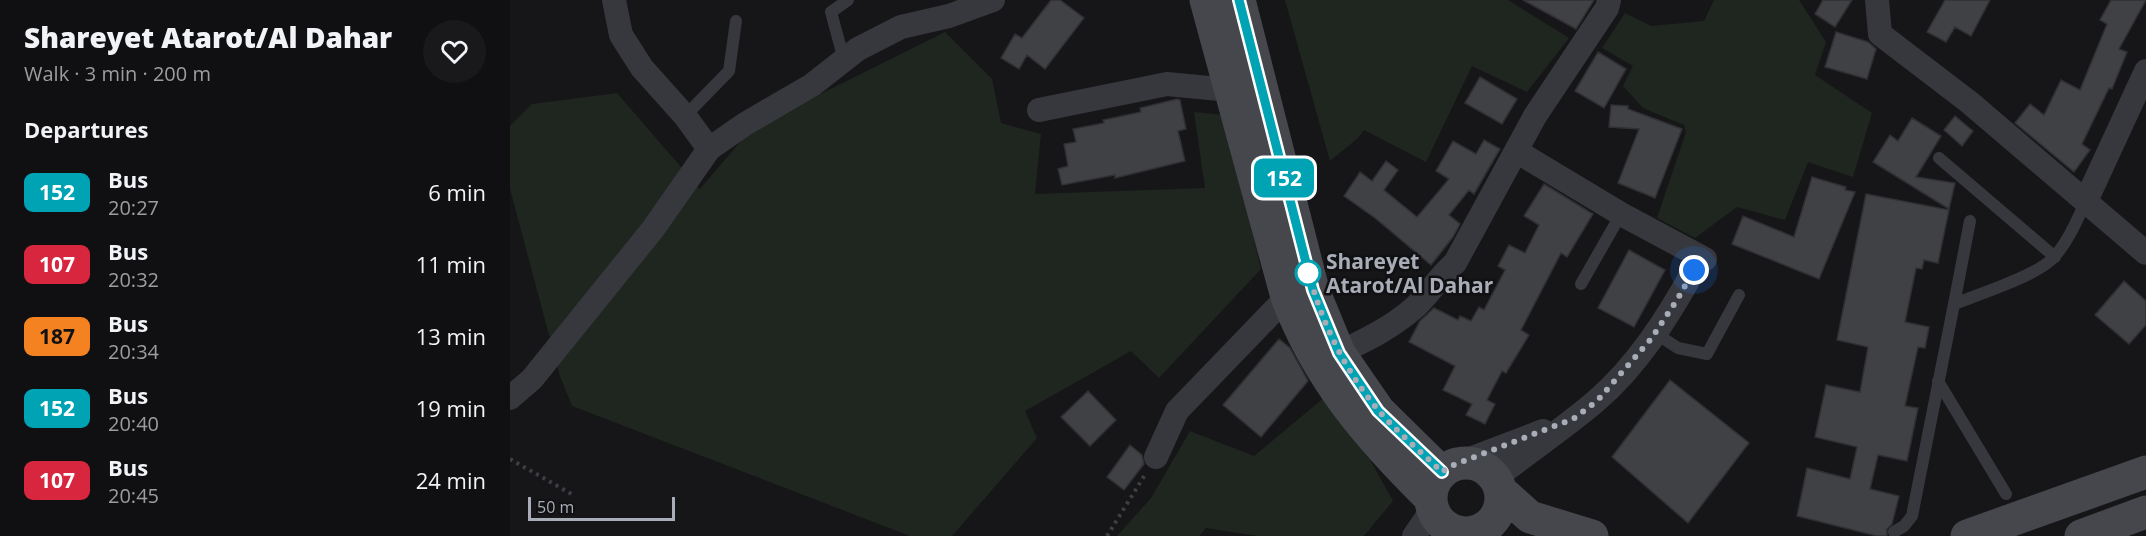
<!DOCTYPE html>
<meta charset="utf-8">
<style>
:root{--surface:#101012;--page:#19191b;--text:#f1f3f6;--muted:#9c9d9f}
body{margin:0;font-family:"Open Sans",sans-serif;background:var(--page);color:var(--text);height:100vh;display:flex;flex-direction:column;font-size:22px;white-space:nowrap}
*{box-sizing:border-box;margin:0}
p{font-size:20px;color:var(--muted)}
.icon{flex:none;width:33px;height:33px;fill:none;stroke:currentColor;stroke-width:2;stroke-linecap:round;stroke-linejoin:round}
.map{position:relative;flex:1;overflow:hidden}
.side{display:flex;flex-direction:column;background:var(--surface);width:510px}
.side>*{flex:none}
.badge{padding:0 12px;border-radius:9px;font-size:21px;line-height:39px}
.scale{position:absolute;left:18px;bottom:15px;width:147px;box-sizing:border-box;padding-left:6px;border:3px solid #a8adb8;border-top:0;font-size:16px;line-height:21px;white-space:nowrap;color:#a8adb8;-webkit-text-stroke:4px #111113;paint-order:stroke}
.you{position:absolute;width:30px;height:30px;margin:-15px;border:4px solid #fff;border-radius:50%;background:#1a73e8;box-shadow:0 0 0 9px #1a73e833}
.map>.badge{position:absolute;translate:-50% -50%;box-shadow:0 0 0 3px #fff}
h2{padding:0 24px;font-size:22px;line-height:54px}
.round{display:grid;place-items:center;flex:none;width:63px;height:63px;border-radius:32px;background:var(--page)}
.summary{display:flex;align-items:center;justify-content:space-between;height:102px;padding:0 24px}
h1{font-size:28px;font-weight:800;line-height:45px}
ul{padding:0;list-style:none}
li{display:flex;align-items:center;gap:18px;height:72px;padding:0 24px}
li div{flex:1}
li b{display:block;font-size:22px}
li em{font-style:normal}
li .badge{min-width:66px;font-weight:700;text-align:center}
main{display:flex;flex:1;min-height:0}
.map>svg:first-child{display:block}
.green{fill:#1e261f}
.building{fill:#404145;stroke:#303034;stroke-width:1.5}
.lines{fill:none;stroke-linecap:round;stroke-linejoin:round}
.path{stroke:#3d3f44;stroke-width:4;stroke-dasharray:3 4.5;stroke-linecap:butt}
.lane{stroke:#37383d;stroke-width:12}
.street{stroke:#37383d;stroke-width:24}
.secondary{stroke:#45474d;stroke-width:33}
.line-casing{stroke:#fff;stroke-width:14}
.line{stroke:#00a3b4;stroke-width:9}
.walk{stroke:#a8adb8;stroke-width:6;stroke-dasharray:0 10.8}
.stop-dot{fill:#fff;stroke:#00a3b4;stroke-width:3}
.labels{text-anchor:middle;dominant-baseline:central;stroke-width:5;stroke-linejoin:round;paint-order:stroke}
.stop-label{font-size:21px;font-weight:bold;fill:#a8adb8;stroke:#111113;text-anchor:start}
</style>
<main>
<section class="side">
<div class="summary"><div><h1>Shareyet Atarot/Al Dahar</h1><p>Walk · 3 min · 200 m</p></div><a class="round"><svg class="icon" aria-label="heart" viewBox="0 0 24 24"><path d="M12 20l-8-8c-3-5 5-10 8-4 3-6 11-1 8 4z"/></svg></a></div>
<h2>Departures</h2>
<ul>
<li><span class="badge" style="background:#00a3b4;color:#fff">152</span><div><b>Bus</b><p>20:27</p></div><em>6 min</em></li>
<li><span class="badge" style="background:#d7263d;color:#fff">107</span><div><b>Bus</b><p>20:32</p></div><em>11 min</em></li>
<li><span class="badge" style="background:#f58220;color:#111">187</span><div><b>Bus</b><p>20:34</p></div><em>13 min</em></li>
<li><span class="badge" style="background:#00a3b4;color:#fff">152</span><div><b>Bus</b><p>20:40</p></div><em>19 min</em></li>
<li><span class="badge" style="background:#d7263d;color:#fff">107</span><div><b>Bus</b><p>20:45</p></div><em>24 min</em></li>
</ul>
</section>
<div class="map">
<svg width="1636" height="536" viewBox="0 0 1636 536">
<rect width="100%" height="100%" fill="#161618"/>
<path class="green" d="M 775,0 L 998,0 L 1059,38 L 1017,92 L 962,66 L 916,162 L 854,130 L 848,138 L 820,161 Z
M 1204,0 L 1289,0 L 1316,42 L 1305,75 L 1362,113 L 1343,177 L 1298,162 L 1275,220 L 1227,207 L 1185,238 L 1147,218 L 1176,132 L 1174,125 L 1133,108 L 1113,86 L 1123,66 L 1092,48 L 1115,13 L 1141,26 L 1194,21 Z
M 435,32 L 482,79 L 491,123 L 531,134 L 525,194 L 695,188 L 684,112 L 714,115 L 751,269 L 649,378 L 621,351 L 515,411 L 527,438 L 442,536 L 400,536 L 62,406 L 50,376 L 0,189 L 0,126 L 22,104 L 107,93 L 190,189 L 242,128 Z
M 822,391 L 883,501 L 854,536 L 748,536 L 696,528 L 689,536 L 607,536 L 641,498 L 680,431 L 744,456 Z"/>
<path class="building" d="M 541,0 L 550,0 L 574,18 L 535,69 L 517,55 L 509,69 L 491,58 L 505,34 L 512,38 Z
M 1013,0 L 1084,0 L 1066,29 Z
M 1313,0 L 1342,0 L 1325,27 L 1305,14 Z
M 1435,0 L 1480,0 L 1461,36 L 1445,27 L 1436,42 L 1417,32 Z
M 1601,0 L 1636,0 L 1609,49 L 1617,52 L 1602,89 L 1599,88 L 1572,144 L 1580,150 L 1564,172 L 1505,123 L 1520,104 L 1534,115 L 1551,80 L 1570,90 L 1597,24 L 1590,20 Z
M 1326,32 L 1358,42 L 1366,49 L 1357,79 L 1315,67 Z
M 1088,52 L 1116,69 L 1094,108 L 1065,91 Z
M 970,77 L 1007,99 L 992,124 L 955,103 Z
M 667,99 L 670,100 L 676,129 L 668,131 L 675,161 L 605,178 L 605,175 L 552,185 L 548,169 L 558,166 L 554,144 L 566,142 L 563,129 L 594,123 L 593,120 L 631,112 L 630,108 Z
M 1101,105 L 1118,106 L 1118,109 L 1172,129 L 1145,198 L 1108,183 L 1129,129 L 1099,127 Z
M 1445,116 L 1463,131 L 1452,146 L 1434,130 Z
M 1402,118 L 1431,136 L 1406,177 L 1445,183 L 1439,209 L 1363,162 L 1380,135 L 1388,141 Z
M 974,140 L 990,149 L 964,194 L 959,190 L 939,215 L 950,224 L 943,237 L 921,265 L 865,218 L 834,196 L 850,172 L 862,181 L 876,161 L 888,170 L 874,190 L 907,217 L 939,179 L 926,171 L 943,141 L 966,154 Z
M 1302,177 L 1336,187 L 1335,190 L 1345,192 L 1309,279 L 1222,244 L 1233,216 L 1284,237 Z
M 1034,184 L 1083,214 L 1057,257 L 1051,253 L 1011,330 L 1019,335 L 996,373 L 992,371 L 977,400 L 985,404 L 975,424 L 956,415 L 962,404 L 933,390 L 945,366 L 899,342 L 910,321 L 924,308 L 948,320 L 950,316 L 961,321 L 969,307 L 974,310 L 995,270 L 988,266 L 999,245 L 1015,253 L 1029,225 L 1014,216 Z
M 1356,194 L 1439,210 L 1428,263 L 1414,260 L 1412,269 L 1406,268 L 1395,322 L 1419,327 L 1415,348 L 1408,347 L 1395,406 L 1408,408 L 1397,461 L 1368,455 L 1360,489 L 1389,496 L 1382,524 L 1377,529 L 1377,536 L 1367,536 L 1287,516 L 1297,468 L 1340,479 L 1347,447 L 1305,437 L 1316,385 L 1350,392 L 1358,347 L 1327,340 Z
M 1119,250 L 1155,270 L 1124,327 L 1088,308 Z
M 1614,281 L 1636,301 L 1636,325 L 1619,344 L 1585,315 Z
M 769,339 L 780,348 L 798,381 L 751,437 L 713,405 Z
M 1160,380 L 1239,443 L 1178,523 L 1102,457 Z
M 578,391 L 606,420 L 580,446 L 551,417 Z
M 620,445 L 632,455 L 634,464 L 614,490 L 597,477 Z"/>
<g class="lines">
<path class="path" d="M 0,459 L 65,496
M 597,536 L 636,473"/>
<path class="lane" d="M 334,60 L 321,12 L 338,0
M 175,116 L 219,71 L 226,21
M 1429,158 L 1545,257
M 1071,284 L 1111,214
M 1444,304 L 1460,221
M 1145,333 L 1168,348 L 1197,354 L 1229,295
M 1428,381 L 1496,494
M 1384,532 L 1394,526 L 1402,516 L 1444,304 C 1467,295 1529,275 1544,257 C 1558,242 1567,220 1576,201"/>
<path class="street" d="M 104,0 L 111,35 L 132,68 L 175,116 L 199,149 L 235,124 L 302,85 L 348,49 L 391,27 L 439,16 L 483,0
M 1367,0 L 1370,34 L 1459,102 L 1636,253
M 529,110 L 657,84 L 720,90
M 1006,151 L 1111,214 L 1195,259
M 1576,201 L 1636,71
M 829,353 C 856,340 881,328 904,308 C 920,294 929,276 945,263 L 1025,116 L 1097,8 L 1099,0
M 0,398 L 22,379 L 143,229 L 199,149
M 646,457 L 667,411 L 777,297
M 952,462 L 1033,431
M 988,483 L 991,474 C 1022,449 1056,427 1086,401 C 1127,366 1158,317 1184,270
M 904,536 L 922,510
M 946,536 L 953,534"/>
<path class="secondary" d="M 696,0 L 777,297 C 808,379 859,438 920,498
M 729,0 L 803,290 L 829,353 L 869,411 L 931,472
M921 498a35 35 0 1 1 70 0a35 35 0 1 1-70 0Z
M 992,492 L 1020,517 L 1082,536
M 1457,536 L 1636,472
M 1571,536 L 1636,512"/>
</g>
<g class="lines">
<defs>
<path id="line" d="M 729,0 L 803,290 L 829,353 L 868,411 L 932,472"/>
</defs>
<use href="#line" class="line-casing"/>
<use href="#line" class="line"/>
<path class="walk" d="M 798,273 L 797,267 C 810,319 834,370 869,411 C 888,433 911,452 932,472 L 941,466 L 1063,419 L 1087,401 L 1141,339 L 1167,300 L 1184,270"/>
</g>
<circle class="stop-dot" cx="798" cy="273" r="12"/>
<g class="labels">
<g class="stop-label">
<text x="816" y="261">Shareyet<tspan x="816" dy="24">Atarot/Al Dahar</tspan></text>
</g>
</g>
</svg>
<div class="scale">50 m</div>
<div class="you" style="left:1184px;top:270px"></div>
<b class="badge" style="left:774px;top:178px;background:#00a3b4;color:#fff">152</b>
</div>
</main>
